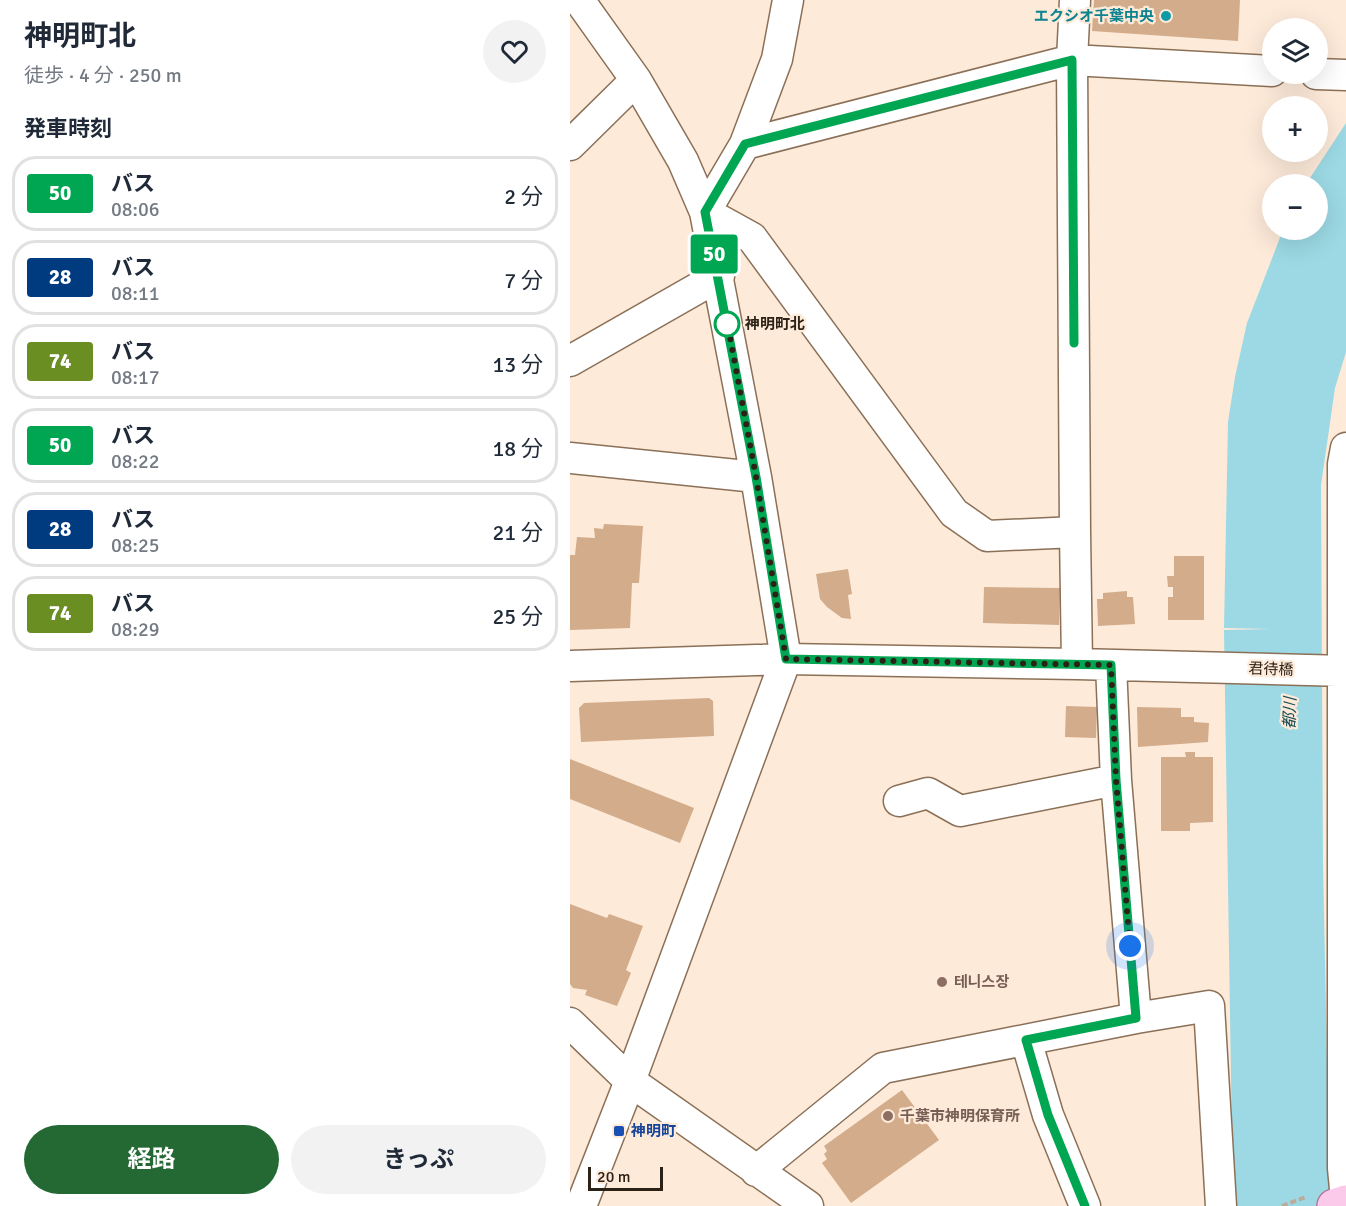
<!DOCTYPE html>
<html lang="ja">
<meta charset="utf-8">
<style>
:root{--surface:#fff;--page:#f2f2f3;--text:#1f2937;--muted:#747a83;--line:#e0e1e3;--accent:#246833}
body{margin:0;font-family:Signika,"Noto Sans JP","Noto Sans KR",sans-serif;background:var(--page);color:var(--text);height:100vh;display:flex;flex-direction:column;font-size:22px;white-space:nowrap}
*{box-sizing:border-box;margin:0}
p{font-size:20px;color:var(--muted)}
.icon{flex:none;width:33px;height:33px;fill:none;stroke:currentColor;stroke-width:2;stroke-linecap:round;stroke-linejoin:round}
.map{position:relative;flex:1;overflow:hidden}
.sheet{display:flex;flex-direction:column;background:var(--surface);width:570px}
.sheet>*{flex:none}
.badge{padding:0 12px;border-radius:4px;font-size:21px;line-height:39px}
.controls{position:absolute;left:692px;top:18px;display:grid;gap:12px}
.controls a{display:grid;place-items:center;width:66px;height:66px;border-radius:50%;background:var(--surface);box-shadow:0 6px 24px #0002;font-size:30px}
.scale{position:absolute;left:18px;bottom:15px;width:75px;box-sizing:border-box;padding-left:6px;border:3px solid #2c2117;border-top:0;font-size:16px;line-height:21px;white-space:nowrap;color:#2c2117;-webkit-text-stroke:4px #fdead9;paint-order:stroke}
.you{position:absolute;width:30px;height:30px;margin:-15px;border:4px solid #fff;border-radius:50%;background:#1a73e8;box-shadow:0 0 0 9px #1a73e833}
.map>.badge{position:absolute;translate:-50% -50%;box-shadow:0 0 0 3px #fff}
h2{padding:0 24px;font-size:22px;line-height:54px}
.round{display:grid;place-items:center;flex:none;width:63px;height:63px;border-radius:32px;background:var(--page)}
.headline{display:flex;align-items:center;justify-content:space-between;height:102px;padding:0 24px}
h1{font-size:28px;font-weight:700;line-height:45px}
.action{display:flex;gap:12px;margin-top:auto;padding:12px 24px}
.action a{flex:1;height:69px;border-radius:36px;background:var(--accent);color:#fff;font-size:24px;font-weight:700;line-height:69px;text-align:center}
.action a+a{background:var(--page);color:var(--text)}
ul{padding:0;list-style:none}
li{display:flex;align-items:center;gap:18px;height:75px;margin:0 12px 9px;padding:0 12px;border:3px solid var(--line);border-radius:24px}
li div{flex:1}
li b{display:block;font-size:22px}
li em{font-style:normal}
li .badge{min-width:66px;font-weight:700;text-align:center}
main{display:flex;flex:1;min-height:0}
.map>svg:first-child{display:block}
.water{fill:#9cd9e4}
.building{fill:#d2ac8b}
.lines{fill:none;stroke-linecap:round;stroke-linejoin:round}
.minor-casing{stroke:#8b7057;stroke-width:33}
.major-casing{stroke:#b17898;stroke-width:36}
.path{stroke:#bbab9c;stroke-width:4;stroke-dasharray:6 3;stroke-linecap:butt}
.minor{stroke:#fff;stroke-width:30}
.major{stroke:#fbcaeb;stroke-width:33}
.line-casing{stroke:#fff;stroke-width:14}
.line{stroke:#00a651;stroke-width:9}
.walk{stroke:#2c2117;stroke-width:6;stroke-dasharray:0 10.8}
.culture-dot{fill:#0f9aa8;stroke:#fdead9;stroke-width:2}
.stop-dot{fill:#fff;stroke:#00a651;stroke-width:3}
.education-dot{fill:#8d6e63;stroke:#fdead9;stroke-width:2}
.transit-dot{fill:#1a4fb4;stroke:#fdead9;stroke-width:2}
.labels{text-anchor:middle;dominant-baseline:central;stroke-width:4.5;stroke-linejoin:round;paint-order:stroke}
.culture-label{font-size:15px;font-weight:bold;fill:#0d838f;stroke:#fdead9;text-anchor:end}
.stop-label{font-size:15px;font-weight:bold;fill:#2c2117;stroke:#fdead9;text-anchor:start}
.street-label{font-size:15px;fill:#2c2117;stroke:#fdead9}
.education-label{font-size:15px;font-weight:bold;fill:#785e54;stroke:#fdead9;text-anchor:start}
.transit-label{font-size:15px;font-weight:bold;fill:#164399;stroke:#fdead9;text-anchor:start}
.water-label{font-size:16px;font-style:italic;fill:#174c54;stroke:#fdead9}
</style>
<main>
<section class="sheet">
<div class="headline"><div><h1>神明町北</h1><p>徒歩 · 4 分 · 250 m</p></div><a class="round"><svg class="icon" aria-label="heart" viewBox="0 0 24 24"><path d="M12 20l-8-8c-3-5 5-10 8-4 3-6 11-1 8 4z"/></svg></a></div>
<h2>発車時刻</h2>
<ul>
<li><span class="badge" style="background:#00a651;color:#fff">50</span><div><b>バス</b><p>08:06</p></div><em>2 分</em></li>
<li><span class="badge" style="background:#003b80;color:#fff">28</span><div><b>バス</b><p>08:11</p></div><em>7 分</em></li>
<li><span class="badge" style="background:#6b8e23;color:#fff">74</span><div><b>バス</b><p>08:17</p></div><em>13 分</em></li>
<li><span class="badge" style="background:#00a651;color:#fff">50</span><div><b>バス</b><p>08:22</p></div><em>18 分</em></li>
<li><span class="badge" style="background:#003b80;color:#fff">28</span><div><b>バス</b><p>08:25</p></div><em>21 分</em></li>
<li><span class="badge" style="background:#6b8e23;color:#fff">74</span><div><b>バス</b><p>08:29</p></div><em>25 分</em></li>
</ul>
<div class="action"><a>経路</a><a>きっぷ</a></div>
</section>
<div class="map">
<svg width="776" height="1206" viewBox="0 0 776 1206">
<rect width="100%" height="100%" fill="#fdead9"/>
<path class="water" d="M 776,123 L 776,352 L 765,388 L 751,485 L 753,865 L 760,1206 L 663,1206 L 654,630 L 706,629 L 654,628 L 658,422 L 665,377 L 677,323 L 713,230 L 747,230 L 747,184 L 736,184 Z"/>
<path class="building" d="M 524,0 L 670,0 L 668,41 L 522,31 Z
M 34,524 L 73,526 L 69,583 L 62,583 L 60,628 L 0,630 L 0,555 L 5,555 L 7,537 L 25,538 L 24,528 L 33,529 Z
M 604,556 L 634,556 L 634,620 L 598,620 L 598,597 L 603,597 L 603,587 L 598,587 L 597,576 L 604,576 Z
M 278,569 L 282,594 L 278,595 L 281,619 L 272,618 L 257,607 L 250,599 L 246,574 Z
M 414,587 L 490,588 L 489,625 L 413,623 Z
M 557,591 L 557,597 L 563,597 L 565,624 L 528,626 L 527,599 L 533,599 L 533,593 Z
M 139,698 L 143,701 L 144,736 L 11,742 L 9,708 L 14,703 Z
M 496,706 L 527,707 L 526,738 L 495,737 Z
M 567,707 L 611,708 L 611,717 L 624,717 L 624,722 L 639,723 L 638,742 L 568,747 Z
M 615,752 L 625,752 L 625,757 L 643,757 L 643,822 L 620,823 L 620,831 L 591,831 L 591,757 L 616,757 Z
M 0,759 L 124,808 L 110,843 L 0,799 Z
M 0,904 L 37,918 L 39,914 L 73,926 L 56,970 L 61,973 L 47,1006 L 15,995 L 17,990 L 3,988 L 0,984 Z
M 332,1090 L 369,1140 L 281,1203 L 252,1163 L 257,1159 L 254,1154 L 257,1151 L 254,1146 Z"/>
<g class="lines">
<defs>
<path id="minor" d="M 9,0 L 66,80 L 113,161 L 135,212 L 186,477 L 216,659 L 60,1081 L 11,1206
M 218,0 L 207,59 L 175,144 L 135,212 L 182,238 L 384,513 L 417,536 L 505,532
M 505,0 L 502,60 L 505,532 L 507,664
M 746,74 L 776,75
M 175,144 L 502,60 L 702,71
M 0,145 L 66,80
M 0,361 L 149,276
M 776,448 L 773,464 L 773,1168 L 776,1199
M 0,458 L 186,477
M 541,665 L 546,780 L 566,1018
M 0,666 L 216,659 L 507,664 L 776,671
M 329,801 L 358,793 L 390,811 L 546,780
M 0,1023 L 60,1081 L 238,1206
M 456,1040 L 478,1115 L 515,1206
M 186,1171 L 313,1068 L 566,1018 L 639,1006 L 651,1206"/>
<path id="major" d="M 764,1206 L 776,1202"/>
</defs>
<use href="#minor" class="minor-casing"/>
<use href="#major" class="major-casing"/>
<path class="path" d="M 712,1206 L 736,1197"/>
<use href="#minor" class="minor"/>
<use href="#major" class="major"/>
</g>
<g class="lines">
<defs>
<path id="line" d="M 504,343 L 502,60 L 175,144 L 135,212 L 186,477 L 216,659 L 541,665 L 546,780 L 566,1018 L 456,1040 L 478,1115 L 515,1206"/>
</defs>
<use href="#line" class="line-casing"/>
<use href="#line" class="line"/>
<path class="walk" d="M 157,324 L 157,321 L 186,477 L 216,659 L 541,665 L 546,780 L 560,946"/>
</g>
<circle class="culture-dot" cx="596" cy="16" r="6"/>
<circle class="stop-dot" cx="157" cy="324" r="12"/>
<g class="education-dot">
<circle cx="372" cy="982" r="6"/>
<circle cx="318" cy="1116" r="6"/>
</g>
<rect class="transit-dot" x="43" y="1125" width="12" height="12" rx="3"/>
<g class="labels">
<g class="culture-label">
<text x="584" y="16">エクシオ千葉中央</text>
</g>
<g class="stop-label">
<text x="175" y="324">神明町北</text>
</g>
<g class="street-label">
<text transform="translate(701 669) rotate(2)">君待橋</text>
</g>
<g class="education-label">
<text x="384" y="982">테니스장</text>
<text x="330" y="1116">千葉市神明保育所</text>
</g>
<g class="transit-label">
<text x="61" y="1131">神明町</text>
</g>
<g class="water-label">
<text transform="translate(720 713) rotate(-88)">都川</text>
</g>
</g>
</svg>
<div class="controls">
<a><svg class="icon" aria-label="layers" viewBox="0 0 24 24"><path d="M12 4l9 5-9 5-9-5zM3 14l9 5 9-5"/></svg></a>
<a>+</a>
<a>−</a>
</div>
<div class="scale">20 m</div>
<div class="you" style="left:560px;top:946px"></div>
<b class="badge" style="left:144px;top:254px;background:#00a651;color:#fff">50</b>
</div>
</main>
